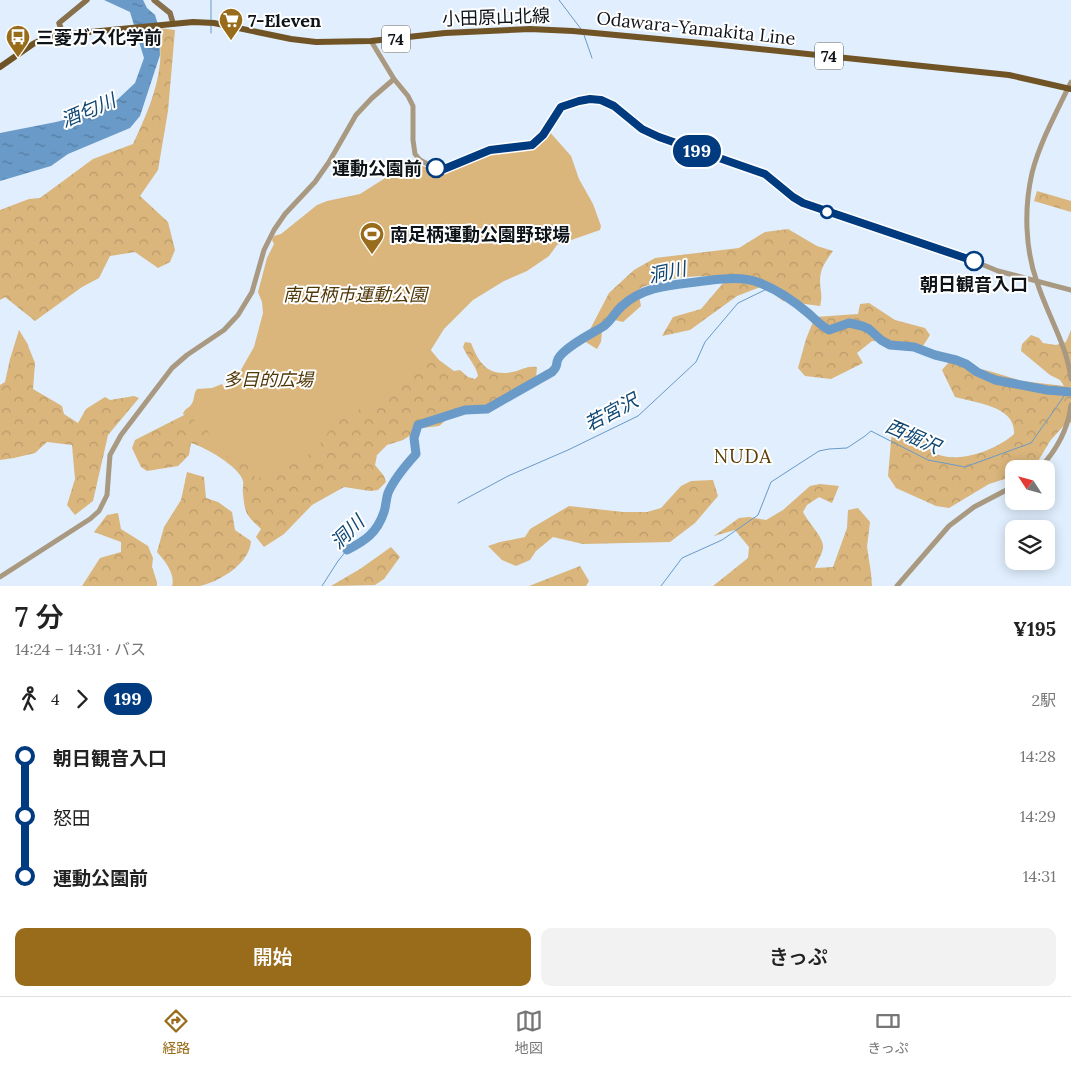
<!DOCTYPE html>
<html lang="ja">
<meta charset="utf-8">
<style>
:root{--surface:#fff;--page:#f2f2f2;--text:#222;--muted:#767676;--line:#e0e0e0;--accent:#996c1b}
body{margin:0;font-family:Lora,"Noto Sans JP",serif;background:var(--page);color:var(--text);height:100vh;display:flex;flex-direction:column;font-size:19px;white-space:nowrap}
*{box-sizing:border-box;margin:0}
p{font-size:16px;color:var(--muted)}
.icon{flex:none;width:28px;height:28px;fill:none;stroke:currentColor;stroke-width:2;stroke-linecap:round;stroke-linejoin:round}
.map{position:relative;height:586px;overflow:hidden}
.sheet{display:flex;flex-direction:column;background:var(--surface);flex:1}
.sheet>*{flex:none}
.badge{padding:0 10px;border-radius:16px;font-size:18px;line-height:32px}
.needle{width:32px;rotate:306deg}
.buttons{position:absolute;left:1005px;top:460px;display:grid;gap:10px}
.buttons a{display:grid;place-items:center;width:50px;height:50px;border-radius:10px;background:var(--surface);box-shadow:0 2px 12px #0003;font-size:25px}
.map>.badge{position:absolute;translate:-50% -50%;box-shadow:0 0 0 2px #fff}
.legs{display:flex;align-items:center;gap:8px;height:55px;padding:0 15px;font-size:16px}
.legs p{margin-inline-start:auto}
.overview{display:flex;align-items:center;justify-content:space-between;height:85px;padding:0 15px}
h1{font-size:28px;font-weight:600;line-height:38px}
.action{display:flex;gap:10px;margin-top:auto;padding:10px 15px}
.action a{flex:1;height:58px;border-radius:10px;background:var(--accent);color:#fff;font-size:20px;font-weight:600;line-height:58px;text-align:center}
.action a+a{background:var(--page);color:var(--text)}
ul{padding:0 15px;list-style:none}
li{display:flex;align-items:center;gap:18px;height:60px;font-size:19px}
li i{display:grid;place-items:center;width:8px;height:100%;margin:0 6px;background:currentColor}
li i::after{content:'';width:12px;height:12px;margin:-6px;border:4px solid;border-radius:50%;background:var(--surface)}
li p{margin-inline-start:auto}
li:first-child i{background:linear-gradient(#0000 50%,currentColor 0)}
li:last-child i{background:linear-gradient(currentColor 50%,#0000 0)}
.menu{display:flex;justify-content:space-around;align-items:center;height:70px;border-top:1px solid var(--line);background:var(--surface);font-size:14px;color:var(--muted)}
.menu a{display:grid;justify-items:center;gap:2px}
.menu .current{color:var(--accent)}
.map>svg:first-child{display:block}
.forest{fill:url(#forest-crowns)}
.park{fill:#dab57c}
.water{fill:url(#water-ripples)}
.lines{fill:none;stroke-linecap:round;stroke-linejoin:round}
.stream{stroke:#699ac8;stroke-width:1}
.river{stroke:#699ac8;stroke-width:9}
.tertiary{stroke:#a99981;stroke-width:5}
.secondary{stroke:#88704d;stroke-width:5.5}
.primary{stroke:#705425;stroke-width:6}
.line-1-casing{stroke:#fff;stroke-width:11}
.line-1{stroke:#003b80;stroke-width:8}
.stop-1-dot{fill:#fff;stroke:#003b80;stroke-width:2.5}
.labels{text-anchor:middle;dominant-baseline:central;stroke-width:4;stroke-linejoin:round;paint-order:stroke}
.shield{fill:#fff;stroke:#565a5d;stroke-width:1}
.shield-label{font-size:16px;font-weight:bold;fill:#0e1318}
.street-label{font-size:18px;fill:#0e1318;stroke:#fff}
.poi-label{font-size:18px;font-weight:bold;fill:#0e1318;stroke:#fff;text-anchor:start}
.stop-label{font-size:18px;font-weight:bold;fill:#0e1318;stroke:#fff;text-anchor:end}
.park-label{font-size:18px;font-style:italic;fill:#503707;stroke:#fff}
.water-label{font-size:19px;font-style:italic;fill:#104874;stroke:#fff}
.neighbourhood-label{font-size:19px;letter-spacing:1px;fill:#5b3c00;stroke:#fff}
</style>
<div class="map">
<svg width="1071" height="586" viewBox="0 0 1071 586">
<defs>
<pattern id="forest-crowns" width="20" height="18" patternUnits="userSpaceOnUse" patternTransform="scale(1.25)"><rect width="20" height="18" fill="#dab57c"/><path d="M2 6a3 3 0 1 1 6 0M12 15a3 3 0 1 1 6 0" fill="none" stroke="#ba9b6a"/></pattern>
<pattern id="water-ripples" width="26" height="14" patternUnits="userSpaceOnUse" patternTransform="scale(1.25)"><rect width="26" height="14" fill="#699ac8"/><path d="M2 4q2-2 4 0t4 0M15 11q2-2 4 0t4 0" fill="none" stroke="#557ca1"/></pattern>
</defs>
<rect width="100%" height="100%" fill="#e0eefd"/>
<path class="forest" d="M 159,28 L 175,30 L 168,111 L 158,170 L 140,196 L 168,222 L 175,250 L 170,262 L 158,268 L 135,252 L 110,256 L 99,278 L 82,287 L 35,321 L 5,297 L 0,300 L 0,210 L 29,199 L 40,198 L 93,159 L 133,144 C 145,118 157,92 160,63 C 161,52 160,40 159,28 Z
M 1037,191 L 1071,201 L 1071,212 L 1034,201 Z
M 788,229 L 817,246 L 833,251 C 826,261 820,268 820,281 C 820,291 823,295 820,306 L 783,301 L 763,286 L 737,296 L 690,330 L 662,336 L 673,317 L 701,309 L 724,282 C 721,280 717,278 713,277 C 697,274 651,280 638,290 L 641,306 L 623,322 L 615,320 L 602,332 L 601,342 L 597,349 L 584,341 L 609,293 L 634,270 L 655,258 L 739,248 L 765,232 Z
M 869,303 L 895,320 L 925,328 L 930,335 L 923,346 L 910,343 L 872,341 L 857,353 L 863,363 L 831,379 L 805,376 L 798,368 L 806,339 L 815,317 L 858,314 L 860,304 Z
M 19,330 L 27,343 L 35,363 L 33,389 L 62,406 L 64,414 L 78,423 L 86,409 L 105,397 L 110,400 L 134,396 L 139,398 L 108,435 L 93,501 L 75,515 L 67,505 L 75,479 L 72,445 L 47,442 L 35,453 L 14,458 L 0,460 L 0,385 L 5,382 L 10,359 Z
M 1071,330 L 1071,423 L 1067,422 L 1050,441 L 1037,463 L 1031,469 L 1014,469 L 1014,476 L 989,484 L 949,508 L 936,506 L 896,488 L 888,476 L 892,430 L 918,429 C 924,436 926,446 933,452 C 955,466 997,450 1014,434 C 1016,406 976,403 955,397 L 942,370 L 949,362 L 989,371 L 1022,381 L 1064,386 L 1060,380 L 1050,375 L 1021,351 L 1022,344 L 1031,335 L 1039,338 L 1043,343 L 1056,345 L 1066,342 Z
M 465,342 L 471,343 C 480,366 490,378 517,371 C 525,368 529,366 537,367 L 536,378 L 485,406 L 463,406 L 439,426 L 422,428 L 403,440 L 387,445 L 377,455 L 375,465 L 384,476 L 386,482 L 378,490 L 370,491 L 344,487 L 312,505 L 284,534 L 264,547 L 256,537 L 261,529 C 246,515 245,514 243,493 C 242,489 244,485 243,481 C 240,467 205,447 191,443 L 189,455 L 178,466 L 147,471 L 141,467 L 132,448 L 135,440 L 196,409 L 429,348 L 439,360 L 454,371 L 460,370 L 468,377 L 475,379 L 478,376 C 476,365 467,357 463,347 Z
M 187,472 L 204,477 L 206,498 L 218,502 L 232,512 L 235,530 L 251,541 C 250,563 221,581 200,586 C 192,586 181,586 172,586 C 176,574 164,560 157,552 L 164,527 L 181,500 Z
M 713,480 L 718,496 L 695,523 L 670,542 L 583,544 L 553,537 L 536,551 L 530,560 L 516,566 L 502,560 L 488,546 L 500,542 L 525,537 L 530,529 L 569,506 L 623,512 L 647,512 L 661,508 L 681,486 L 691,481 Z
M 820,484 L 839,486 L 832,503 L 819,497 L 807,505 L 803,512 C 807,521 825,539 823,548 C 822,555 817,561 815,568 L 833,567 L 847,528 L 848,510 L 858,508 L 870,522 L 867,547 L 871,573 L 872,586 L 713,586 L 748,558 L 749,547 L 735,530 L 714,536 L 739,518 L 749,517 L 766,520 L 783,510 L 810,486 Z
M 118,513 L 121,529 L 148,546 L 153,558 L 152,567 L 157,582 L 157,586 L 82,586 L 100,558 L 121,552 L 121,542 L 94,532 L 107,515 Z
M 391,547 L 400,557 L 384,579 L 375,585 L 331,586 L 360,569 Z
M 580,566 L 589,581 L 586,586 L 529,586 Z"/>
<path class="park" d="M 548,130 L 571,156 L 579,179 L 593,204 L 601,226 L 600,230 L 557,245 L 549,256 L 527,271 L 504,281 L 473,300 L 444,329 L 419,369 L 399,387 L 335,423 L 315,451 L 307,456 L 288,466 L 269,471 L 255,481 L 253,464 C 241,462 225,458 216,449 C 205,438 215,427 197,426 L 194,420 L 183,414 C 185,408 188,409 191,405 C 195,400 193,394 197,389 L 212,388 L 222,384 L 223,386 L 238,375 L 254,347 L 263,313 L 262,302 L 258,292 L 267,258 L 274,244 L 272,240 L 274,236 L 281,234 L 317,205 L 327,201 L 360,194 L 401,168 L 417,164 L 437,171 L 445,171 L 495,150 L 531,148 L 546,136 Z"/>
<path class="water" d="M 104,0 L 143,0 L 147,8 L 155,15 L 159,28 L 160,55 L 140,116 L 130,128 L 68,154 L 51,166 L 0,181 L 0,133 L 56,122 L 83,115 L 117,100 L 135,83 L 144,58 L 130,12 Z"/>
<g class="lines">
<path class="stream" d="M 211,0 L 211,20
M 559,0 L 581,29
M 211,26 L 211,33
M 584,35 L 592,58
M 458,503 L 508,476 L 568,450 L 638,416 L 696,362 L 705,342 L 738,303 L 769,288
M 322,586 L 338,561 L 347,550
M 661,586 L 682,558 L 722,540 L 758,515 L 771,482 L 819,451 L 829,449 L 847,448 L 865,436 L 871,431 L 928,460 L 965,467 L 1031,443 L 1067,392"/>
<path class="river" d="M 347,550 C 365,541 377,533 384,512 C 386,506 386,499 388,493 C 394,479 406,465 416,454 L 414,438 L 418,425 L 465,410 L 487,409 L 552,372 C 559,365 555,366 558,359 C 564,347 593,333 604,326 C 611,321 615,312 622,306 C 644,285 675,285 704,281 C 722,279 742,276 760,283 C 778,290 794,301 808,313 C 815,319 821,326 829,330 L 849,323 L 862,326 L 869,329 L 881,340 L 890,345 L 914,347 L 935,355 L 956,360 L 966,364 L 977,372 L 995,380 L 1047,390 L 1071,392"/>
<path class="tertiary" d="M 371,41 L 394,79 L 408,96 L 413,106 L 413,140 L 415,154 L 420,160 L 435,168 L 444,169 L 490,150 L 532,145 L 543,135 L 561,107 L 579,101 L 590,99 L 601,100 L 614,106 L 642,129 L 659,137 L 765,174 L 793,197 L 803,203 L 981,264 L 998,271 L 1071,290
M 1071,82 C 1057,111 1040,142 1032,173 C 1024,208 1025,249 1037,282 C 1047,314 1067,345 1071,379
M 1039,469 C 1056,451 1068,430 1071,405
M 0,577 L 90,519 L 99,511 L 107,495 L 110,455 L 121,435 L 172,368 L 187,355 L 224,330 L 238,315 L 252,292 L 264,250 L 274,230 L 285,214 L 315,182 L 329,162 L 356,115 L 372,98 L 394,79
M 897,586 L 949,526 L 974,507 L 1014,486"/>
<path class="secondary" d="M 154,0 L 170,13 L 173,23
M 63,34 L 59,23 L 87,0"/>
<path class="primary" d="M 0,67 L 33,44 L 49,36 L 193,22 L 214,23 L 291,39 L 316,42 L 371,41 L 445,33 L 530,29 L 573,31 L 712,44 L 1009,75 L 1071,89"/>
</g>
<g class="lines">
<defs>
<path id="line-1" d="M 436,168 L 444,169 L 490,150 L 532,145 L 543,135 L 561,107 L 579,101 L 590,99 L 601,100 L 614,106 L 642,129 L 659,137 L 765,174 L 793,197 L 803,203 L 974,261"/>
</defs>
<use href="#line-1" class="line-1-casing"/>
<use href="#line-1" class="line-1"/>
</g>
<defs>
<symbol id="supermarket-pin" viewBox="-11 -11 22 30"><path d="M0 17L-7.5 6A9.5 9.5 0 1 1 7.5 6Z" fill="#996c1b" stroke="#fff"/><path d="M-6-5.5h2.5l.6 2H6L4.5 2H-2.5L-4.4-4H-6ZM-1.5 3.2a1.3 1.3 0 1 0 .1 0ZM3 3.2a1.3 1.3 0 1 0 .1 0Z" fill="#fff"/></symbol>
<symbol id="bus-pin" viewBox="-11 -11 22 30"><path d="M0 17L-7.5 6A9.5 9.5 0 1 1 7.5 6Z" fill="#996c1b" stroke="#fff"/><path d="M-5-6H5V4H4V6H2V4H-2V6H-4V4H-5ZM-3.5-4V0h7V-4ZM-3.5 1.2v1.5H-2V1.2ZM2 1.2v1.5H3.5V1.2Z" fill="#fff"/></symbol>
<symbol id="stadium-pin" viewBox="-11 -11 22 30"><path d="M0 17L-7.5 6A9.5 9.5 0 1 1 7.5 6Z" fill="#996c1b" stroke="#fff"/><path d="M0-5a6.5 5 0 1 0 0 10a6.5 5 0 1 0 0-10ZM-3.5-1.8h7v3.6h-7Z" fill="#fff"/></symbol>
</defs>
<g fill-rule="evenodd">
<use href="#supermarket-pin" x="217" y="6" width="28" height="38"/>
<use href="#bus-pin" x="4" y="23" width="28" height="38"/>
<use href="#stadium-pin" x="358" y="220" width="28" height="38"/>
</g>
<g class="stop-1-dot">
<circle cx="436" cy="168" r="9"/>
<circle cx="827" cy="212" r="6"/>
<circle cx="974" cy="261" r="9"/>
</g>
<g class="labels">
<g class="shield">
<rect x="382" y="25.5" width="28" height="27" rx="4"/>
<rect x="815" y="42.5" width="28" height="27" rx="4"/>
</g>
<g class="shield-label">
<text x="396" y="39">74</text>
<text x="829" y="56">74</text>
</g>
<g class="street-label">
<text transform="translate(496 17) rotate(-2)">小田原山北線</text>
<text transform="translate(696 28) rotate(6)">Odawara-Yamakita Line</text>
</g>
<g class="poi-label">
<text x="248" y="20">7-Eleven</text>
<text x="36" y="37">三菱ガス化学前</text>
<text x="390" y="234">南足柄運動公園野球場</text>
</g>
<g class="stop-label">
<text x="422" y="168">運動公園前</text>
<text x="974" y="284" text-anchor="middle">朝日観音入口</text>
</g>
<g class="park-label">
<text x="355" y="294">南足柄市運動公園</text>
<text x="268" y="379">多目的広場</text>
</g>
<g class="water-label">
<text transform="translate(88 110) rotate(-23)">酒匂川</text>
<text transform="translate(667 272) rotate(-12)">洞川</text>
<text transform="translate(611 412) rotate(-28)">若宮沢</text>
<text transform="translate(913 436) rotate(24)">西堀沢</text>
<text transform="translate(347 532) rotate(-44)">洞川</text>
</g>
<g class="neighbourhood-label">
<text x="743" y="456">NUDA</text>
</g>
</g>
</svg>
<div class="buttons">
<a><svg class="needle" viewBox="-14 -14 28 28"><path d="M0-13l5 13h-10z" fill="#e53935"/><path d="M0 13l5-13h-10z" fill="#767676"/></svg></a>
<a><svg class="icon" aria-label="layers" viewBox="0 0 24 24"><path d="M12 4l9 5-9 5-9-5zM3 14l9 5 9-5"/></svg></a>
</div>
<b class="badge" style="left:697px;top:151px;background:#003b80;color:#fff">199</b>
</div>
<section class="sheet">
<div class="overview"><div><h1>7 分</h1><p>14:24 – 14:31 · バス</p></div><b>¥195</b></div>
<div class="legs"><svg class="icon" aria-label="walk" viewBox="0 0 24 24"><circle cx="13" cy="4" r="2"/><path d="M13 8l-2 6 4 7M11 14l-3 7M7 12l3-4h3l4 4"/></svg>4<svg class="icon" aria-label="forward" viewBox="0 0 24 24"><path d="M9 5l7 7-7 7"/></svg><b class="badge" style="background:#003b80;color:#fff">199</b><p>2駅</p></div>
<ul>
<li><i style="color:#003b80"></i><b>朝日観音入口</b><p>14:28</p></li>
<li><i style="color:#003b80"></i><span>怒田</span><p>14:29</p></li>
<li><i style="color:#003b80"></i><b>運動公園前</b><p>14:31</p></li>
</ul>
<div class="action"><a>開始</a><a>きっぷ</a></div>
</section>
<nav class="menu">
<a class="current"><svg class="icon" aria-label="directions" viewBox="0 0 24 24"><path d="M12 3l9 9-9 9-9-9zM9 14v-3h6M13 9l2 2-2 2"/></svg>経路</a>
<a><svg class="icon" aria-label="map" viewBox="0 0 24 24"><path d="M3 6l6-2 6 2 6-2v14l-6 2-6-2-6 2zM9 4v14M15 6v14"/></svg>地図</a>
<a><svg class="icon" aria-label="tickets" viewBox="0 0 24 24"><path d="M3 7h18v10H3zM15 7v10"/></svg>きっぷ</a>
</nav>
